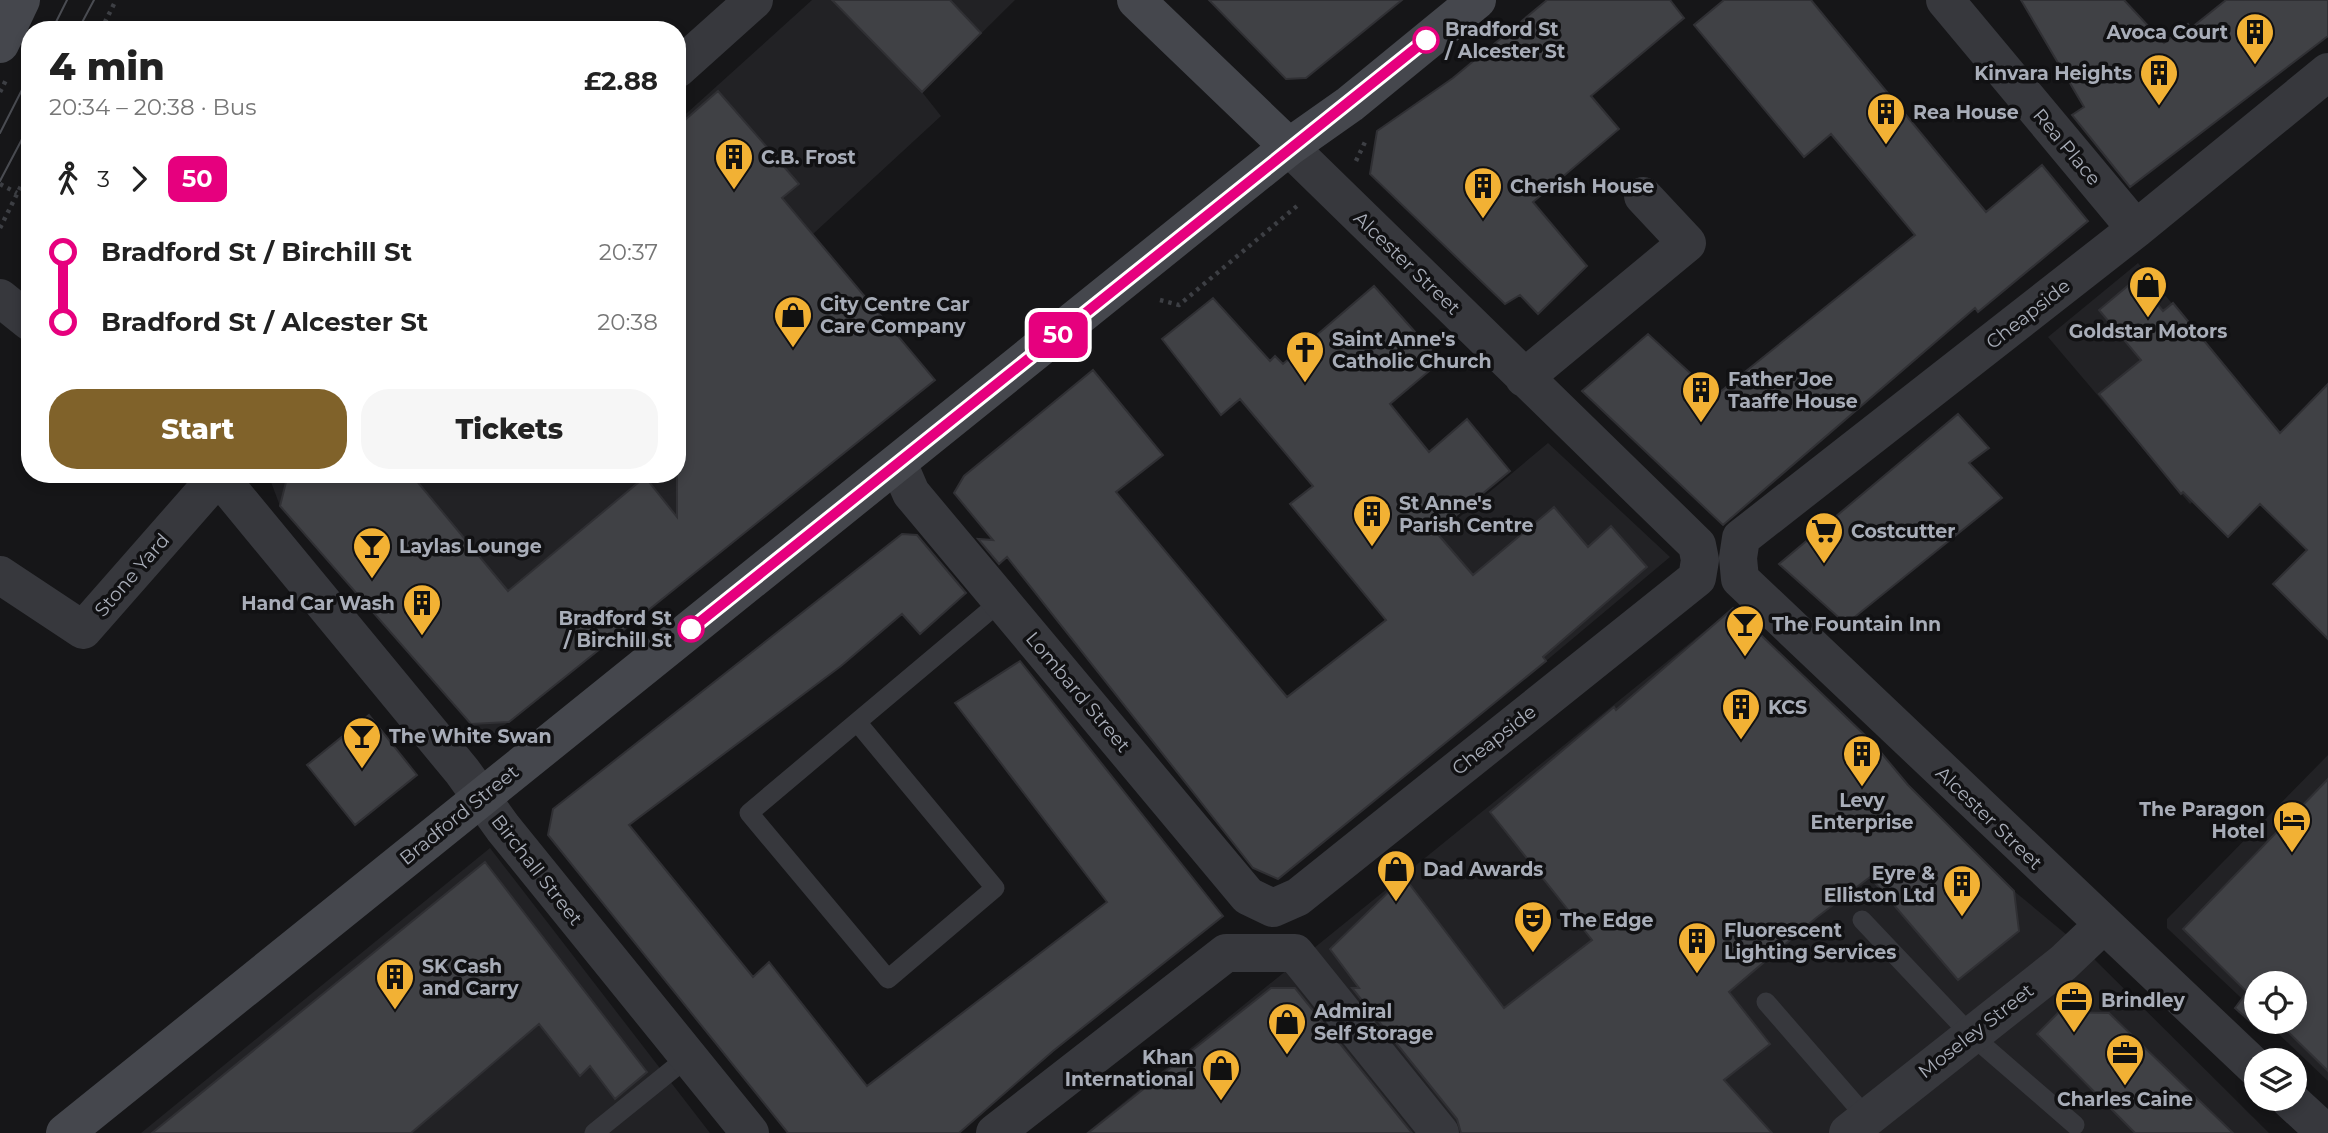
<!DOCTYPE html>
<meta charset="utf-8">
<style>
:root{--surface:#fff;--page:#f6f6f6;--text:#222;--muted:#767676;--accent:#80622a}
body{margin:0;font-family:Montserrat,sans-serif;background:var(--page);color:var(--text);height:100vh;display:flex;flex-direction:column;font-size:26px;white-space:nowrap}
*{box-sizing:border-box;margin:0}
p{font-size:23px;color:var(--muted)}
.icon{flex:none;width:38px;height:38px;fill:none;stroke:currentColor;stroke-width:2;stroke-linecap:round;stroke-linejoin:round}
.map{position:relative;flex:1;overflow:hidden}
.drawer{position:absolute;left:21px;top:21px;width:665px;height:462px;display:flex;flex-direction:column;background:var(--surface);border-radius:28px;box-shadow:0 4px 10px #0003}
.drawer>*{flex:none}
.badge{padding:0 14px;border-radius:10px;font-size:24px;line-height:46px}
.controls{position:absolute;left:2244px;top:971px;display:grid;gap:14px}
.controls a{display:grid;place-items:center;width:63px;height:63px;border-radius:50%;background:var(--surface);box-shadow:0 4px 10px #0003;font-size:35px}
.map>.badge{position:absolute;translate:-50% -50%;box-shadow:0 0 0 4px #fff}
.legs{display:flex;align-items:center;gap:10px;height:77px;padding:0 28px;font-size:23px}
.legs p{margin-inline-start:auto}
.summary{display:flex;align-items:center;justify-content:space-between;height:119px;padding:0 28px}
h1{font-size:38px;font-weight:800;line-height:52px}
.button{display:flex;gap:14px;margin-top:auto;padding:14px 28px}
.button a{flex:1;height:80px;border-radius:28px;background:var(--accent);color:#fff;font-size:28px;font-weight:800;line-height:80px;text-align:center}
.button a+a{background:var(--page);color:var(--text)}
ul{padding:0 28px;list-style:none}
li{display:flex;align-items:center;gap:24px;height:70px;font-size:26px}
li i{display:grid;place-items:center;width:10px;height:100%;margin:0 9px;background:currentColor}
li i::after{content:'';width:18px;height:18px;margin:-9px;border:5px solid;border-radius:50%;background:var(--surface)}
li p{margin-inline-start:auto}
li:first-child i{background:linear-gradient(#0000 50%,currentColor 0)}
li:last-child i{background:linear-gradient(currentColor 50%,#0000 0)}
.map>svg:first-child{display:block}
.built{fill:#222225}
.building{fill:#404145;stroke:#303034;stroke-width:2}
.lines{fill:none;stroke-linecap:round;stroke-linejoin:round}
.path{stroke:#3d3f44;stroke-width:4.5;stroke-dasharray:3.5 5;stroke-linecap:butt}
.lane{stroke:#37383d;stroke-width:19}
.street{stroke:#37383d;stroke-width:38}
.secondary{stroke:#45474d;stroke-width:38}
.tram{stroke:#4a4c52;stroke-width:2}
.line-1-casing{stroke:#fff;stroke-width:16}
.line-1{stroke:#e6007e;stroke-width:10}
.stop-1-dot{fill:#fff;stroke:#e6007e;stroke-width:3.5}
.labels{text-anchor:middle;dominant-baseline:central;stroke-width:7;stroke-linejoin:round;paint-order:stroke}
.stop-label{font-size:19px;font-weight:bold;fill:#a8adb8;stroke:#111113;text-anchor:start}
.poi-label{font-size:19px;font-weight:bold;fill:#a8adb8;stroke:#111113;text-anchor:start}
.street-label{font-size:19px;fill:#a8adb8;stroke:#111113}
</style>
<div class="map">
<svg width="2328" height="1133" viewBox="0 0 2328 1133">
<rect width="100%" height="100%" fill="#161618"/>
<path class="built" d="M 812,0 L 1015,0 L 922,92 L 941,116 L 813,234 L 935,380 L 486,740 L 280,506 L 268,474 L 677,474 L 677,122 Z
M 2138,263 L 2276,427 L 2190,504 L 2048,337 Z
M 1548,443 L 1670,557 L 1546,661 L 1438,535 Z
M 1733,608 L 1872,742 L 1908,785 L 2014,891 L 2085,950 L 2269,1133 L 1086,1133 Z
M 2328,755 L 2328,1081 L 2266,1022 L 2294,1022 L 2294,984 L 2256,984 L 2256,1012 L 2167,928 L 2167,919 Z
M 490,848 L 710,1133 L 141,1133 Z"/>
<path class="building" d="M 832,0 L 950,0 L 981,33 L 922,92 Z
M 1209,0 L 1402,0 L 1306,78 L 1286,79 Z
M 1547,0 L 1670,0 L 1684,18 L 1591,96 L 1619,129 L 1533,202 L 1587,266 L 1538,314 L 1520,295 L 1505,304 L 1370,174 L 1377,131 L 1453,78 Z
M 1724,0 L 1811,0 L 1986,212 L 2042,165 L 2088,221 L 1978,312 L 1975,308 L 1723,525 L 1582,391 L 1648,334 L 1715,396 L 1915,235 L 1831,134 L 1804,157 L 1694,25 Z
M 2021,0 L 2124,0 L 2164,43 L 2188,24 L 2191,28 L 2226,0 L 2328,0 L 2328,36 L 2130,187 L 2072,115 L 2084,107 Z
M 718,91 L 799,184 L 782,198 L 935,380 L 509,722 L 471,724 L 280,506 L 288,474 L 411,474 L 508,591 L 645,477 L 677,517 L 677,127 Z
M 2136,279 L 2163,311 L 2173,303 L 2280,433 L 2328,384 L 2328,639 L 2273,584 L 2307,550 L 2260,504 L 2228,537 L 2183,492 L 2181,494 L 2099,394 L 2141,360 L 2099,310 Z
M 1374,286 L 1441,361 L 1390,404 L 1429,452 L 1467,419 L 1510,471 L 1436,532 L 1473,575 L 1554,507 L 1588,547 L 1611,526 L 1647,567 L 1543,657 L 1546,661 L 1278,879 L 1253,868 L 1007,557 L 999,564 L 978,539 L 993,540 L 954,493 L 964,476 L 1093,370 L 1163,455 L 1116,492 L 1287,697 L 1386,620 L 1290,504 L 1313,486 L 1240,399 L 1221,415 L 1162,339 L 1213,298 L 1270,361 L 1275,356 L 1283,364 Z
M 1958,414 L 1989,448 L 1969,463 L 2002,498 L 1846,624 L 1779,564 Z
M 902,534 L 917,535 L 966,593 L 920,634 L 902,614 L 841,666 L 629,825 L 753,977 L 769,962 L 867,1086 L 1107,902 L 955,703 L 1020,661 L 1223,916 L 1053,1051 L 959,1133 L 788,1133 L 548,835 L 553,809 Z
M 1733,608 L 1873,743 L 1908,785 L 2014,891 L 2019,931 L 1958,980 L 1870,877 L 1816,918 L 1729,992 L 1770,1044 L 1724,1080 L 1772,1133 L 1461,1133 L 1457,1119 L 1352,988 L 1359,988 L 1330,949 L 1404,877 L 1504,1008 L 1592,940 L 1490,812 L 1614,707 L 1616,710 Z
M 369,715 L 417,775 L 355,825 L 307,765 Z
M 2328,779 L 2328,1071 L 2278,1022 L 2294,1022 L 2294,984 L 2256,984 L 2256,1022 L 2269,1022 L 2261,1031 L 2235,1008 L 2247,992 L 2183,929 Z
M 485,862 L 647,1072 L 615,1099 L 590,1066 L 580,1076 L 539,1024 L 411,1133 L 152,1133 Z
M 1271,988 L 1295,988 L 1412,1133 L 1088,1133 Z
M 2059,1012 L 2109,1013 L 2233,1133 L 2135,1133 L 2037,1034 Z"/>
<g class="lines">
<path class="path" d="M 101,30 L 116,0
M 0,92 L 6,80
M 1356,161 L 1366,140
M 0,184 L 17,193
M 0,228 L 30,168
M 1160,300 L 1179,305 L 1297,206"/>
<path class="lane" d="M 857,722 L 749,813 L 888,979 L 995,888 L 857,722 L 1001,601
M 1862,920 L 1970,1034 L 2075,1125
M 1766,1002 L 1867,1118
M 594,1133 L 688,1057"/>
<path class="street" d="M 1945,0 L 2136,229
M 677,69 L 754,0
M 0,298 L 30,322
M 1524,378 L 1687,243 L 1643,196
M 898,463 L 911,493 L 1248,896 L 1273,908 L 1298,897 L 1697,578 L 1700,560 L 1697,545 L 1289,147
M 217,474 L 462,771 L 503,828 L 750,1133
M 0,575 L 83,630 L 220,474
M 2256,1068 L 1740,579 L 1738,558 L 1741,538 L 2136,229 L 2328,72
M 2289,1099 L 2326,1133
M 995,1133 L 1226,953 L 1295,953 L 1440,1133
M 1848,1133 L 2063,963 L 2102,926"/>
<path class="secondary" d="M 1136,0 L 1289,147
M 0,44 L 21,0
M 65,1133 L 1289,147 L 1350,104 L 1477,0"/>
<path class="tram" d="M 52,30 L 67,0
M 78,30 L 94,0
M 0,133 L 30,74
M 0,181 L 30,124"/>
</g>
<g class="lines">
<defs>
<path id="line-1" d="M 691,629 L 1426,40"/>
</defs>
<use href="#line-1" class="line-1-casing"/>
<use href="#line-1" class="line-1"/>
</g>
<defs>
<symbol id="building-pin" viewBox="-11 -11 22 30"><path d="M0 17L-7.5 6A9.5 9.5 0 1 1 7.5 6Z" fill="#f2b134" stroke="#111113"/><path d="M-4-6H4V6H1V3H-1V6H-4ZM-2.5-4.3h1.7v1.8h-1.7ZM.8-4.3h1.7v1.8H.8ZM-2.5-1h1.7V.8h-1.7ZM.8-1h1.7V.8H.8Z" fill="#111"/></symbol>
<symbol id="shop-pin" viewBox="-11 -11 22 30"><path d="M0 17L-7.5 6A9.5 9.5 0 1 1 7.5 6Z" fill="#f2b134" stroke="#111113"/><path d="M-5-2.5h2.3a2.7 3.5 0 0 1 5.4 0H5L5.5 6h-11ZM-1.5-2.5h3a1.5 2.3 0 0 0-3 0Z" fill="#111"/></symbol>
<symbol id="church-pin" viewBox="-11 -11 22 30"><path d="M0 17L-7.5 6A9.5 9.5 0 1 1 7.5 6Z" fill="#f2b134" stroke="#111113"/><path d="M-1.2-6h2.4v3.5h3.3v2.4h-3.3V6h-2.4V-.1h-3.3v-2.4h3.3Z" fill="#111"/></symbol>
<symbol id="supermarket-pin" viewBox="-11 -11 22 30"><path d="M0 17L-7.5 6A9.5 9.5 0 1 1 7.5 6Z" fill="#f2b134" stroke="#111113"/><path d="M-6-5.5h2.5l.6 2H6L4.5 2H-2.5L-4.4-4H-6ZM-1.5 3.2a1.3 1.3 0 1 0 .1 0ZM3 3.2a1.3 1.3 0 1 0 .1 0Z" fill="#111"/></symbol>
<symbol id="bar-pin" viewBox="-11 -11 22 30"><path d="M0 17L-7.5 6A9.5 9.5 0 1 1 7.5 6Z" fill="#f2b134" stroke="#111113"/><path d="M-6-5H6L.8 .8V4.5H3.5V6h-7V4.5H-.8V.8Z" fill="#111"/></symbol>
<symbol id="hotel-pin" viewBox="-11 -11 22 30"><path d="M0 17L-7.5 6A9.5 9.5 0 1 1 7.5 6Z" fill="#f2b134" stroke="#111113"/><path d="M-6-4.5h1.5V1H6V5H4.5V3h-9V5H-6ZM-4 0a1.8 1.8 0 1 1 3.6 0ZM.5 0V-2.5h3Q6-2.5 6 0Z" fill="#111"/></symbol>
<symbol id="theatre-pin" viewBox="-11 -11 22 30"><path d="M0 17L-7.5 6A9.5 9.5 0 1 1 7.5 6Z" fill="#f2b134" stroke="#111113"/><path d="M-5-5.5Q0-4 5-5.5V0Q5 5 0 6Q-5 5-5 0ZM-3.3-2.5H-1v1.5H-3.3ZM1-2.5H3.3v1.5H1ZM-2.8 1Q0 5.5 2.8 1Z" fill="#111"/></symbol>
<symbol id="office-pin" viewBox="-11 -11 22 30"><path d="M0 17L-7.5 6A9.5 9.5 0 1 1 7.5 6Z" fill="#f2b134" stroke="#111113"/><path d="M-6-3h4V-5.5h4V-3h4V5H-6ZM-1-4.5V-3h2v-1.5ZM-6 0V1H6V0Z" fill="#111"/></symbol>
</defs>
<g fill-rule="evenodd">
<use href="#building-pin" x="2233" y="10" width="44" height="60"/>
<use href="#building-pin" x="2137" y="51" width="44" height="60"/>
<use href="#building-pin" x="1864" y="90" width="44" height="60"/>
<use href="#building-pin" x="712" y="135" width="44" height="60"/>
<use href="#building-pin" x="1461" y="164" width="44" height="60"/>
<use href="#shop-pin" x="2126" y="263" width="44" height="60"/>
<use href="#shop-pin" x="771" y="293" width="44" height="60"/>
<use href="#church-pin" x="1283" y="328" width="44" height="60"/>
<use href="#building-pin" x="1679" y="368" width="44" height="60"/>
<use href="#building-pin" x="1350" y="492" width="44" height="60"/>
<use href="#supermarket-pin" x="1802" y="509" width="44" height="60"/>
<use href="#bar-pin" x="350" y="524" width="44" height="60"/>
<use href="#building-pin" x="400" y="581" width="44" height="60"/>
<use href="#bar-pin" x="1723" y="602" width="44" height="60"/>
<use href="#building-pin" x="1719" y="685" width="44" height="60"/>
<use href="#bar-pin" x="340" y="714" width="44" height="60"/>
<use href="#building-pin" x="1840" y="732" width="44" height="60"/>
<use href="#hotel-pin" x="2270" y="798" width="44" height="60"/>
<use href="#shop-pin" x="1374" y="847" width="44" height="60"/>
<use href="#building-pin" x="1940" y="862" width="44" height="60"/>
<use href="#theatre-pin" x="1511" y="898" width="44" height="60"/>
<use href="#building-pin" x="1675" y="919" width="44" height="60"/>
<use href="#building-pin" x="373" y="955" width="44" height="60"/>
<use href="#office-pin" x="2052" y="978" width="44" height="60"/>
<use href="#shop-pin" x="1265" y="1000" width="44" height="60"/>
<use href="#office-pin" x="2103" y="1031" width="44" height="60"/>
<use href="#shop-pin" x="1199" y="1046" width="44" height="60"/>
</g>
<g class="stop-1-dot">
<circle cx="1426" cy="40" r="12"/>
<circle cx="691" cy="629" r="12"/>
</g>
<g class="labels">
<g class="stop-label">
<text x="1445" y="29">Bradford St<tspan x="1445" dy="22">/ Alcester St</tspan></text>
<text x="672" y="618" text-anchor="end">Bradford St<tspan x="672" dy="22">/ Birchill St</tspan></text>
</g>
<g class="poi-label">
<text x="2228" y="32" text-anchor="end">Avoca Court</text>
<text x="2132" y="73" text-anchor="end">Kinvara Heights</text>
<text x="1913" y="112">Rea House</text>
<text x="761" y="157">C.B. Frost</text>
<text x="1510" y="186">Cherish House</text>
<text x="820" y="304">City Centre Car<tspan x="820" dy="22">Care Company</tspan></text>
<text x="2148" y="331" text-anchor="middle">Goldstar Motors</text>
<text x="1332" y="339">Saint Anne's<tspan x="1332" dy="22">Catholic Church</tspan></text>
<text x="1728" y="379">Father Joe<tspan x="1728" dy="22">Taaffe House</tspan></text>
<text x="1399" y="503">St Anne's<tspan x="1399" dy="22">Parish Centre</tspan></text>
<text x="1851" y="531">Costcutter</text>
<text x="399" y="546">Laylas Lounge</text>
<text x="395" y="603" text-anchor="end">Hand Car Wash</text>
<text x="1772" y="624">The Fountain Inn</text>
<text x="1768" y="707">KCS</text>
<text x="389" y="736">The White Swan</text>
<text x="1862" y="800" text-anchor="middle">Levy<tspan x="1862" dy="22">Enterprise</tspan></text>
<text x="2265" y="809" text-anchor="end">The Paragon<tspan x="2265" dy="22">Hotel</tspan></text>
<text x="1423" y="869">Dad Awards</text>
<text x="1935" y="873" text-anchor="end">Eyre &amp;<tspan x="1935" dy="22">Elliston Ltd</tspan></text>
<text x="1560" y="920">The Edge</text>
<text x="1724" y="930">Fluorescent<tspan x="1724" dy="22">Lighting Services</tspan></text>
<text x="422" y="966">SK Cash<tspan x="422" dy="22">and Carry</tspan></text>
<text x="2101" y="1000">Brindley</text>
<text x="1314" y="1011">Admiral<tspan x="1314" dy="22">Self Storage</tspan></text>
<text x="1194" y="1057" text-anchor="end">Khan<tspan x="1194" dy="22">International</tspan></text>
<text x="2125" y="1099" text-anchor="middle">Charles Caine</text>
</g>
<g class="street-label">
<text transform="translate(2067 147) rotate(50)">Rea Place</text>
<text transform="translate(1407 263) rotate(44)">Alcester Street</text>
<text transform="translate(2028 314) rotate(-38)">Cheapside</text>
<text transform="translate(132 575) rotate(-49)">Stone Yard</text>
<text transform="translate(1078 692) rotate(50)">Lombard Street</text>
<text transform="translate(1494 740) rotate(-38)">Cheapside</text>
<text transform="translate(459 815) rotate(-39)">Bradford Street</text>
<text transform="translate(1989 818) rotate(44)">Alcester Street</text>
<text transform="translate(537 870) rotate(52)">Birchall Street</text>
<text transform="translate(1976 1031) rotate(-38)">Moseley Street</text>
</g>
</g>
</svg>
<div class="controls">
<a><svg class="icon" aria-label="locate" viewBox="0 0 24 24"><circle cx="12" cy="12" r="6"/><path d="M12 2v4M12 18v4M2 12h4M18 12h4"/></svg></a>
<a><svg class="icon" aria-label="layers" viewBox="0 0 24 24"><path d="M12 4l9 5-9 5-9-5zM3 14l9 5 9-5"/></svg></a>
</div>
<b class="badge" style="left:1058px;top:335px;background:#e6007e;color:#fff">50</b>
<section class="drawer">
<div class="summary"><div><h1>4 min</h1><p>20:34 – 20:38 · Bus</p></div><b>£2.88</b></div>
<div class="legs"><svg class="icon" aria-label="walk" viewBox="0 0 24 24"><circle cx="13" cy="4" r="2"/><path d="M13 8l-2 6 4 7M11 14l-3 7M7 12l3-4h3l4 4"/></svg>3<svg class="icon" aria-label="forward" viewBox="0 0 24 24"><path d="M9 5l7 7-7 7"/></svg><b class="badge" style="background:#e6007e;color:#fff">50</b></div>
<ul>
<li><i style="color:#e6007e"></i><b>Bradford St / Birchill St</b><p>20:37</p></li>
<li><i style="color:#e6007e"></i><b>Bradford St / Alcester St</b><p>20:38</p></li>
</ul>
<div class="button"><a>Start</a><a>Tickets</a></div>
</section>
</div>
